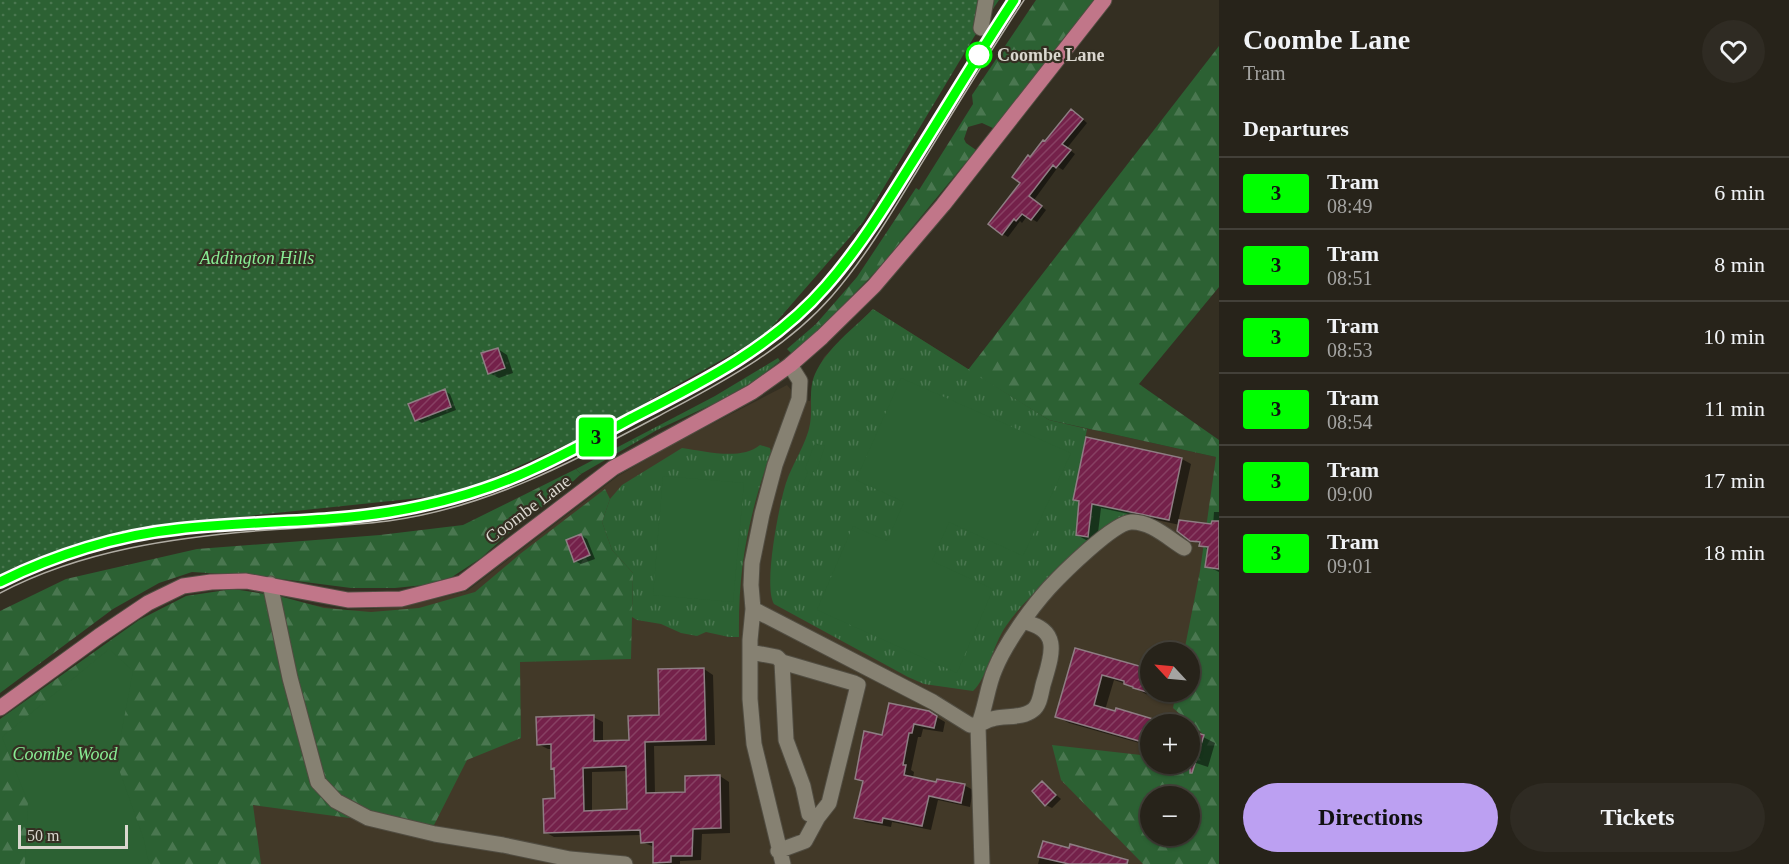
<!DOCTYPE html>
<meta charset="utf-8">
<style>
:root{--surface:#27231a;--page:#2f2b23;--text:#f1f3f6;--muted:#a4a4a2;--line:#434039;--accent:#bca0f2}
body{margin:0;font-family:"Times New Roman",serif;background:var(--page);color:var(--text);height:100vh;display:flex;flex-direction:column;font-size:22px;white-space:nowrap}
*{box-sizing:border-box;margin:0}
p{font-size:20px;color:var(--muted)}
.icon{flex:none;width:33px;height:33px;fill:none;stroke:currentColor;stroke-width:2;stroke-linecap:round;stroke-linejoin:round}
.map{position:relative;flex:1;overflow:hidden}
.panel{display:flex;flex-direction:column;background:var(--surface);width:570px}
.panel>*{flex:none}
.badge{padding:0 12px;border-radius:4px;font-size:21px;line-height:39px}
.needle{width:39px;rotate:296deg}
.tools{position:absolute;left:1140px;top:642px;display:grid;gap:12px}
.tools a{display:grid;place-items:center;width:60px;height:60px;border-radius:50%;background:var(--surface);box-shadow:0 2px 4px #0004,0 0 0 2px var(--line);font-size:30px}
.scale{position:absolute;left:18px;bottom:15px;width:110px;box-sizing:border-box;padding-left:6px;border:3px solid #dad7cf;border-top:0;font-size:16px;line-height:21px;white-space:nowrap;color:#dad7cf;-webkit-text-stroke:4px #342f22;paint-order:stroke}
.map>.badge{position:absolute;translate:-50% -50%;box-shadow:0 0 0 3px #fff}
h2{padding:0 24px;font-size:22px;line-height:54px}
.round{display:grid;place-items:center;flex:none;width:63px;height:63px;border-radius:32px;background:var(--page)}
.overview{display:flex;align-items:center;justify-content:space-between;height:102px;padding:0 24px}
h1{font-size:28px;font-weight:600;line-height:45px}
.button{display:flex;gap:12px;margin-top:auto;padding:12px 24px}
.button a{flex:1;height:69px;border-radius:36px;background:var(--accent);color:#111;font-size:24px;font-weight:600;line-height:69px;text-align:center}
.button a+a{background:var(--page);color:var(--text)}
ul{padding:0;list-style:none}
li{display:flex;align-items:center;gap:18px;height:72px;padding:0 24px;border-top:2px solid var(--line)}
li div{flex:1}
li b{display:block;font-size:22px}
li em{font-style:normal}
li .badge{min-width:66px;font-weight:700;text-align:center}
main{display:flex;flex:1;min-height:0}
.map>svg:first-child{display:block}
.education{fill:#423928;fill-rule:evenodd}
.grass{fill:url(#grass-tufts)}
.forest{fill:url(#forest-firs);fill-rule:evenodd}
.park{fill:url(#park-dots)}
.garden{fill:#2c6133}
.shadow{fill:#0007;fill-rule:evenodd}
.building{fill:url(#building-hatch);stroke:#8e7d83;stroke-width:1.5;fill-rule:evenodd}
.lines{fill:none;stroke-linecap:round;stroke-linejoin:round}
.minor-casing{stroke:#514d42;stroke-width:17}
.major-casing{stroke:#514d42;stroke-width:17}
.minor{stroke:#868172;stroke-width:15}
.major{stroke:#c17689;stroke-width:15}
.tram{stroke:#b0aca3;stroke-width:1.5}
.line-casing{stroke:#fff;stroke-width:14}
.line{stroke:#0f0;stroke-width:9}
.stop-dot{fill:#fff;stroke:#0f0;stroke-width:3}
.labels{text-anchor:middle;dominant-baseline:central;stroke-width:4.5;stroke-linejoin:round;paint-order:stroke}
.stop-label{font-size:18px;font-weight:bold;fill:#dad7cf;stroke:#342f22;text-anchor:start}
.park-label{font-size:18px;font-style:italic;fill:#88eb93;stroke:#342f22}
.street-label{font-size:18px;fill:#dad7cf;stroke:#342f22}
</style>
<main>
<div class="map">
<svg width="1219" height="864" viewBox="0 0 1219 864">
<defs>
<pattern id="grass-tufts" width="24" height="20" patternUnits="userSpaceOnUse" patternTransform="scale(1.5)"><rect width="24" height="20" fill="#2c6133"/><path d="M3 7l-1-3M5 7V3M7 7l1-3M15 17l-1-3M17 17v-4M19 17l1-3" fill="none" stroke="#4a7750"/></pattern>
<pattern id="forest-firs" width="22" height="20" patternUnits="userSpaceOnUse" patternTransform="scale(1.5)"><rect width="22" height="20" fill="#2c6133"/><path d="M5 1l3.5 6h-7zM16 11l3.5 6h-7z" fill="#4a7750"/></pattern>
<pattern id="park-dots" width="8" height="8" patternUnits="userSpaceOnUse" patternTransform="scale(1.5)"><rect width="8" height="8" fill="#2c6133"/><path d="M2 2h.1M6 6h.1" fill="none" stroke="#4a7750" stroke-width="1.8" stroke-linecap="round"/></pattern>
<pattern id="building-hatch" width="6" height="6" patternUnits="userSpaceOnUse" patternTransform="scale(1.5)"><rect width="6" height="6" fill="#74214a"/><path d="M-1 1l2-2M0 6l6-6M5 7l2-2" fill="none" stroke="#874063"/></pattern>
</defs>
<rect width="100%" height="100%" fill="#342f22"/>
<path class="education" d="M 873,309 L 1049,420 L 1216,457 L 1219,864 L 149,864 L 265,598 L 347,610 L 402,607 L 467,591 L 618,476 L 673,444 L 787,385 L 799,399 L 810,401 L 814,377 L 824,357 ZM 1150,652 L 1190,652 L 1190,692 L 1150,692 ZM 1150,724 L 1190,724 L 1190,764 L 1150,764 ZM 1150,796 L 1190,796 L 1190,836 L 1150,836 Z"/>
<path class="grass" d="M 873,309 L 1049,420 L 1087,429 L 1073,500 L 1133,513 L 1131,517 C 1088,550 1037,581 1006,626 C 992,646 988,677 973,691 L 924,684 L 908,677 L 774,604 C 763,586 779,505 786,483 C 792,464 807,443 810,424 C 813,407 808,390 815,374 C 827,348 853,329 873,309 Z
M 816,324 L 823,326 L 792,354 L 787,349 Z
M 778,358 L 780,361 L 753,382 L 713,404 L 657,430 L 581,474 L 576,469 L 715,396 Z
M 760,445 L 770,448 L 771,452 C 748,518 738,567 739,637 L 729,637 L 706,632 L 697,636 L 681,633 L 661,624 L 637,620 L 632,617 L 633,573 L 612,550 L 602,522 L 610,499 L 622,485 L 682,448 C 704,451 741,461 760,445 Z"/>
<path class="forest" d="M 1036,0 L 1096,0 L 995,129 L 982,123 L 968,127 L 964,139 L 966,143 L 976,150 L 878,269 L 823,326 L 816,324 L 857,277 L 916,188 L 919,190 L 973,104 L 972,95 Z
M 1219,46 L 1219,287 L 1139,384 L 1219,440 L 1219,864 L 1143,864 L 1061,780 L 1052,745 L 1150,756 L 1150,764 L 1190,764 L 1190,760 L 1196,761 L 1204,735 L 1173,708 L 1176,692 L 1190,692 L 1190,652 L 1184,652 L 1200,571 L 1216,457 L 1049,420 L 968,370 ZM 1150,796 L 1190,796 L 1190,836 L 1150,836 Z
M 576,469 L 581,474 L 563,491 L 519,524 L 481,558 L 452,577 L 424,585 L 395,588 L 351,588 L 258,576 L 192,572 L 159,583 L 113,609 L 0,693 L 0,611 L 66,579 L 197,549 L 380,535 L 463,525 Z
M 605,489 L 610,499 L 602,522 L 612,550 L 633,573 L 631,659 L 520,662 L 521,738 L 467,760 L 432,829 L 253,805 L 261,864 L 0,864 L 0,719 L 139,620 L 186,596 L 233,589 L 279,596 L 324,608 L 371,612 L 419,608 L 475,592 L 520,554 Z"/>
<path class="park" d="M 0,0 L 999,0 L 974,37 L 863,222 L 764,336 L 592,433 L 457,494 L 191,522 L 47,554 L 17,566 L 0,575 Z"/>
<path class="garden" d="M 901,378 L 1071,453 L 1023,556 L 949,522 L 932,561 L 993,589 L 957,673 L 817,610 L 853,526 L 887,541 L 904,502 L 856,480 Z
M 815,443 L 825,446 L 816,473 L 813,472 L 807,487 L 803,485 L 808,471 L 805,469 Z
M 663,476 L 744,483 L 733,602 L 653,595 Z
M 109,649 L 133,671 L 116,761 L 144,840 L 149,864 L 25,864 L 28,802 L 2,737 Z"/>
<path class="shadow" d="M 1077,114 L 1087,123 L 1067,148 L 1075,154 L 1063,170 L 1058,167 L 1034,200 L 1046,210 L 1037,222 L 1027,216 L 1022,223 L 1020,221 L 1008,237 L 1003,234 L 990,224 L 1022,183 L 1030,158 Z
M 498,349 L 507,355 L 513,373 L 499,378 L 489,373 Z
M 444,391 L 450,394 L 456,410 L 422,423 L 416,420 Z
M 1182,459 L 1191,464 L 1178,522 L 1213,526 L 1214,512 L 1219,512 L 1219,572 L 1207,566 L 1209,550 L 1191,539 L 1180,525 L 1101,508 L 1097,541 L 1086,540 L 1077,535 L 1081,503 L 1074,499 Z
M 581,535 L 587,539 L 595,559 L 581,564 L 575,561 Z
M 1076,650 L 1150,671 L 1150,692 L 1174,692 L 1171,701 L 1146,694 L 1126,684 L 1114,680 L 1105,710 L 1130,714 L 1164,724 L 1150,724 L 1150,746 L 1069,723 L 1057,717 Z
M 704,669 L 713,675 L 715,745 L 654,746 L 655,794 L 687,793 L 720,776 L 729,782 L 730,833 L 702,834 L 701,860 L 680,861 L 680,864 L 658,864 L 655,862 L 654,847 L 642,842 L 642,835 L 554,837 L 545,832 L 557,800 L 556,770 L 553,768 L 552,749 L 548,749 L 538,744 L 593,717 L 603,722 L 603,742 L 630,741 L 661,717 ZM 628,771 L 628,810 L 592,813 L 592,772 Z
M 928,712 L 945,722 L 943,732 L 923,729 L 921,737 L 918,737 L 911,770 L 914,772 L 913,778 L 938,784 L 964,785 L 973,790 L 970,807 L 938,800 L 931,830 L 892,822 L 891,827 L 865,822 L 856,817 L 864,783 L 856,778 L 883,737 Z
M 1190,732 L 1203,737 L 1215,743 L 1208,767 L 1190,761 Z
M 1043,783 L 1061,799 L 1052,808 L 1046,805 Z
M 1044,843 L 1124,864 L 1038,864 Z"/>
<path class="building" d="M 1071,109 L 1083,119 L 1062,144 L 1071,150 L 1056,168 L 1053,165 L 1029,196 L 1042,206 L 1031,220 L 1022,214 L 1016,221 L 1014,219 L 1002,235 L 988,224 L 1020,183 L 1012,177 L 1028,155 L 1030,157 L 1043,140 L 1045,141 Z
M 498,348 L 505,368 L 488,374 L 481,353 Z
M 445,389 L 451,407 L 415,421 L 408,404 Z
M 1086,437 L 1182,458 L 1169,520 L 1092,504 L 1088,537 L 1076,535 L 1079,501 L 1073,500 Z
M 1179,520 L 1211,524 L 1212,521 L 1219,521 L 1219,569 L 1205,567 L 1208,547 L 1199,546 L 1200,542 L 1190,541 L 1177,531 Z
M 581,534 L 590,555 L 574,562 L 566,540 Z
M 1075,648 L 1150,669 L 1150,693 L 1133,688 L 1133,687 L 1124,684 L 1124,681 L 1102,675 L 1094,705 L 1115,711 L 1116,708 L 1153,719 L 1146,743 L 1055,717 Z
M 704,668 L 706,740 L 645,742 L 646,793 L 685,792 L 685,776 L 720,775 L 721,828 L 693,829 L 692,856 L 671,856 L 671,862 L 653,863 L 653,842 L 641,843 L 640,830 L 544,833 L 543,799 L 555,798 L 554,768 L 551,769 L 551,744 L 537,745 L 536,717 L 594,715 L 594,741 L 629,740 L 628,716 L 659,715 L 658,669 ZM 626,766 L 627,809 L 584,811 L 583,768 Z
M 889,703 L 929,711 L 937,716 L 934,728 L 914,724 L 912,733 L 909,733 L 903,765 L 906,765 L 904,775 L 936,782 L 937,779 L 965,784 L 961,803 L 929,796 L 922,826 L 883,818 L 882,823 L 854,818 L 863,781 L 855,779 L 864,731 L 882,735 Z
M 1190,731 L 1204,735 L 1192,773 L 1190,773 Z
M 1042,781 L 1056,795 L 1045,806 L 1032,791 Z
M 1043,841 L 1069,848 L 1070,844 L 1128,860 L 1127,864 L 1069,864 L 1038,857 Z"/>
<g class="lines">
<defs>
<path id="minor" d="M 981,28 L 986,0
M 270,584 L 290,678 L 318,782 L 336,801 L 368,818 L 435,834 L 503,845 L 570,859 L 625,864
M 753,609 L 933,702 L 970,725 C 980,726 984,721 992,719 C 1005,715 1022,719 1033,710 C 1040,705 1041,693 1043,685 C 1051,657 1063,630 1024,622
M 750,652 L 777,657 L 782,662 L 786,740 L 803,786 L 809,814 L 818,817 L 829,803 L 858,685 L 854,683 L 782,662
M 778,851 L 805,841 L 818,817
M 783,864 L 754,744 L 750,699 L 750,640 L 753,609 L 751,585 L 752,563 L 762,514 L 775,465 L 799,399 L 800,381 L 790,365
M 982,864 L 978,726 C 986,707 987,687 995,669 C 1005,644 1031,608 1049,588 C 1062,574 1113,523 1131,522 C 1150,521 1168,538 1184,548"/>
<path id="major" d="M 0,708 L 99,636 L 148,603 L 183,586 L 211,582 L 246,581 L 348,600 L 401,599 L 462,583 L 613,468 L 752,392 L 790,365 L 822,337 L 874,286 L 943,205 L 1104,0"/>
</defs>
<use href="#minor" class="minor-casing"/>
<use href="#major" class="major-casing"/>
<use href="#minor" class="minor"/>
<use href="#major" class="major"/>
<path class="tram" d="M 378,513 L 452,498 L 531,470 L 719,374 L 770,339 L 790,323 L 826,286 L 872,226 L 905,173
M 0,582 C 68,548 144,532 219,526
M 0,593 C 82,550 176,537 268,530 C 308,527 348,526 388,521 C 485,508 571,463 657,417 C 720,383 784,351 832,296 C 865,258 891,214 917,171 C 952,114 987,56 1024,0"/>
</g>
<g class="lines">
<defs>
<path id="line" d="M 0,582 C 54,555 118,535 178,529 C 248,521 320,523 389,512 C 438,504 488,490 533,469 C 566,454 599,436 632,418 C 703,382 773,347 826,286 C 862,245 890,198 918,153 C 950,102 981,50 1014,0"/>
</defs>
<use href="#line" class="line-casing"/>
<use href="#line" class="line"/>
</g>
<circle class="stop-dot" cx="979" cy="55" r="12"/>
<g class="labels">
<g class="stop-label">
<text x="997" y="55">Coombe Lane</text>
</g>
<g class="park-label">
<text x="257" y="258">Addington Hills</text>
<text x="65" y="754">Coombe Wood</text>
</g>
<g class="street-label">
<text transform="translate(528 509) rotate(-37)">Coombe Lane</text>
</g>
</g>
</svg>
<div class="tools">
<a><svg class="needle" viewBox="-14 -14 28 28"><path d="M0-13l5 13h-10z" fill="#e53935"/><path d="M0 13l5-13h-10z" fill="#a4a4a2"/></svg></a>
<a>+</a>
<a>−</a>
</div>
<div class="scale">50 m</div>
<b class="badge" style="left:596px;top:437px;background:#0f0;color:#111">3</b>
</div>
<section class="panel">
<div class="overview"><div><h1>Coombe Lane</h1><p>Tram</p></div><a class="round"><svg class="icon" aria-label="heart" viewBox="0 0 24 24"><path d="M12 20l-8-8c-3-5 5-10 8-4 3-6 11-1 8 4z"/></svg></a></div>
<h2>Departures</h2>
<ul>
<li><span class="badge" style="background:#0f0;color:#111">3</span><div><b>Tram</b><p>08:49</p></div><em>6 min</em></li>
<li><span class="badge" style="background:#0f0;color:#111">3</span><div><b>Tram</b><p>08:51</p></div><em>8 min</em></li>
<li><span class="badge" style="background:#0f0;color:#111">3</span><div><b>Tram</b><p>08:53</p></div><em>10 min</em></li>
<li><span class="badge" style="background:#0f0;color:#111">3</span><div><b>Tram</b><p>08:54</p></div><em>11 min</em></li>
<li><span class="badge" style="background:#0f0;color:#111">3</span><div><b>Tram</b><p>09:00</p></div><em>17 min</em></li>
<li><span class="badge" style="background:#0f0;color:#111">3</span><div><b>Tram</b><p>09:01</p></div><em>18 min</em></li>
</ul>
<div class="button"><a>Directions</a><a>Tickets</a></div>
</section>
</main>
